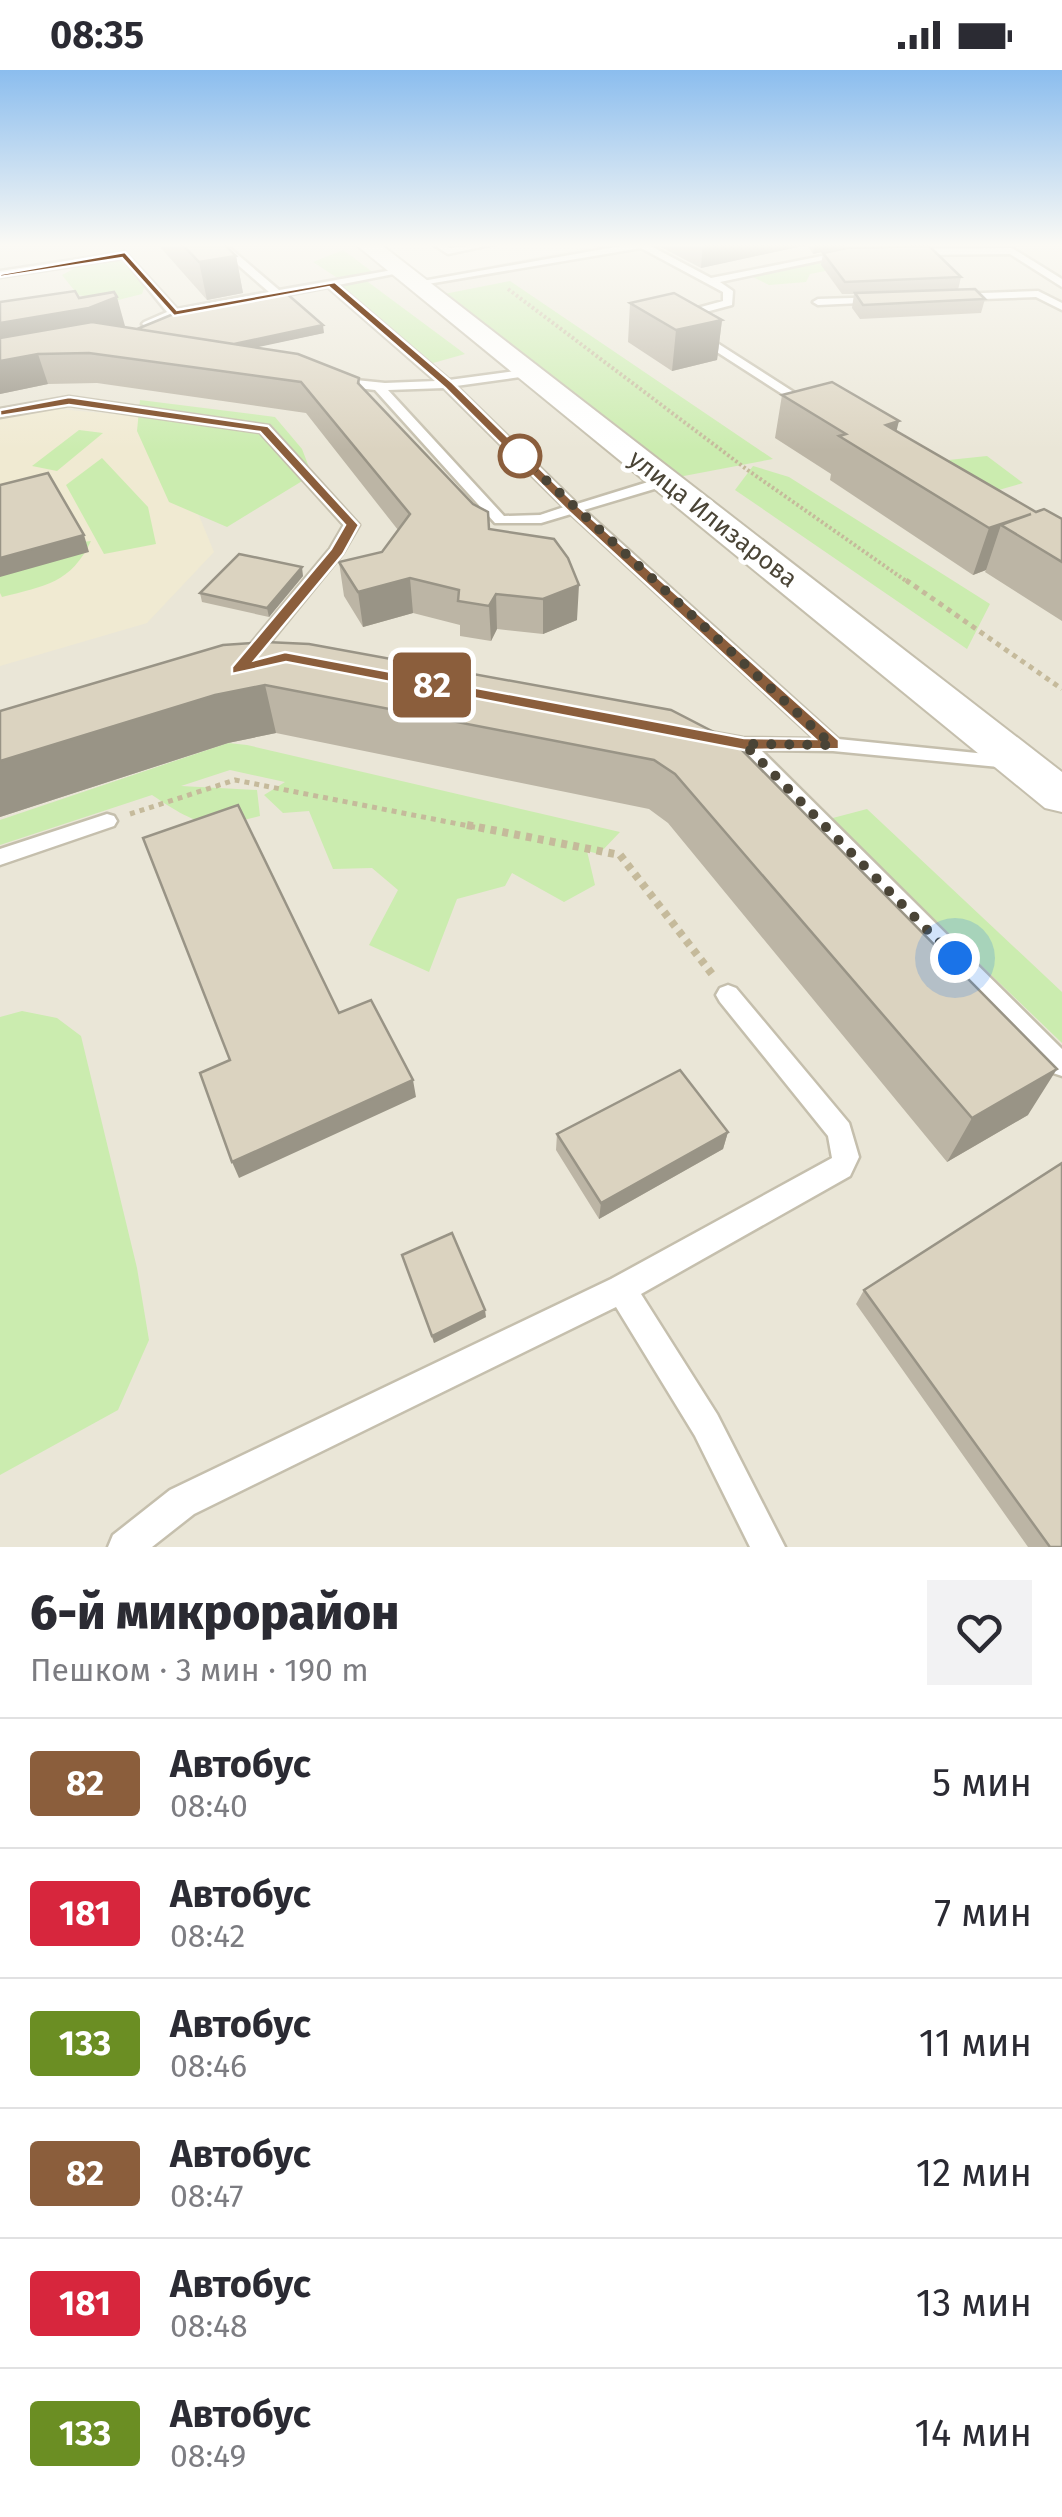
<!DOCTYPE html>
<html lang="ru">
<meta charset="utf-8">
<style>
:root{--surface:#fff;--page:#f2f2f3;--text:#2b2b33;--muted:#7c7c81;--line:#e1e1e2}
body{margin:0;font-family:"Fira Sans",sans-serif;background:var(--page);color:var(--text);height:100vh;display:flex;flex-direction:column;font-size:38px;white-space:nowrap}
*{box-sizing:border-box;margin:0}
p{font-size:32px;color:var(--muted)}
.icon{flex:none;width:55px;height:55px;fill:none;stroke:currentColor;stroke-width:2;stroke-linecap:round;stroke-linejoin:round}
.map{position:relative;height:1477px;overflow:hidden}
.sheet{display:flex;flex-direction:column;background:var(--surface);flex:1}
.sheet>*{flex:none}
.badge{padding:0 20px;border-radius:8px;font-size:35px;line-height:65px}
.you{position:absolute;width:50px;height:50px;margin:-25px;border:8px solid #fff;border-radius:50%;background:#1a73e8;box-shadow:0 0 0 15px #1a73e833}
.map>.badge{position:absolute;translate:-50% -50%;box-shadow:0 0 0 5px #fff}
.round{display:grid;place-items:center;flex:none;width:105px;height:105px;border-radius:0px;background:var(--page)}
.head{display:flex;align-items:center;justify-content:space-between;height:170px;padding:0 30px}
h1{font-size:48px;font-weight:800;line-height:75px}
ul{padding:0;list-style:none}
li{display:flex;align-items:center;gap:30px;height:130px;padding:0 30px;border-top:2px solid var(--line)}
li div{flex:1}
li b{display:block;font-size:38px}
li em{font-style:normal}
li .badge{min-width:110px;font-weight:700;text-align:center}
.status{display:flex;justify-content:space-between;align-items:center;height:70px;padding:0 50px;background:var(--surface);direction:ltr}
.status svg{height:28px;fill:currentColor}
.map>svg:first-child{display:block}
.residential{fill:#eae6d7}
.education{fill:#f0ead2}
.green{fill:#cbecaf}
.lines{fill:none;stroke-linecap:round;stroke-linejoin:round}
.service-casing{stroke:#c5bfad;stroke-width:5}
.tertiary-casing{stroke:#c5bfad;stroke-width:4}
.path-far2{stroke:#c5ba9b;stroke-width:4;stroke-dasharray:2.5 2.5;stroke-linecap:butt}
.path-far1{stroke:#c5ba9b;stroke-width:5;stroke-dasharray:5 5;stroke-linecap:butt}
.path{stroke:#c5ba9b;stroke-width:8;stroke-dasharray:6 6;stroke-linecap:butt}
.service{fill:#fff;fill-rule:evenodd}
.tertiary{fill:#fff;fill-rule:evenodd}
.wall{fill:#bcb5a5}
.shaded-wall{fill:#999486}
.building{fill:#dbd3c0;stroke:#999486;stroke-width:2.5}
.line{fill:#8b5e3c;stroke:#fff;stroke-width:2.5}
.walk{stroke:#4a4436;stroke-width:10;stroke-dasharray:0 18}
.stop-dot{fill:#fff;stroke:#8b5e3c;stroke-width:5}
.labels{text-anchor:middle;dominant-baseline:central;stroke-width:9;stroke-linejoin:round;paint-order:stroke}
.far-street-label{font-size:25px;fill:#4a4436;stroke:#fff}
</style>
<div class="status"><b>08:35</b><svg viewBox="0 0 49 12"><path d="M0 12V9h3v3zM5 12V6h3v6zM10 12V3h3v9zM15 12V0h3v12zM26 1h20v11H26zM47 4h2v5h-2z"/></svg></div>
<div class="map">
<svg width="1062" height="1477" viewBox="0 0 1062 1477">
<rect width="100%" height="100%" fill="#f6f3e9"/>
<path class="residential" d="M 0,173 L 357,173 L 406,212 L 610,173 L 1062,173 L 1062,1477 L 0,1477 Z"/>
<path class="education" d="M 46,338 L 159,348 L 214,482 L 147,553 L 0,596 L 0,348 Z"/>
<path class="green" d="M 343,180 L 378,206 L 364,209 L 465,284 L 426,295 L 339,216 L 362,209 L 339,209 L 313,192 Z
M 98,186 L 119,190 L 147,209 L 142,224 L 114,231 L 78,225 L 62,205 Z
M 830,190 L 840,198 L 810,204 L 806,212 L 769,215 L 749,205 Z
M 510,211 L 773,389 L 668,409 L 444,224 Z
M 140,330 L 275,347 L 302,379 L 312,405 L 227,457 L 169,432 L 137,361 Z
M 79,360 L 103,363 L 57,401 L 32,396 Z
M 987,386 L 1023,413 L 960,431 L 910,394 Z
M 102,388 L 148,437 L 156,474 L 104,484 L 66,415 Z
M 753,396 L 789,407 L 990,534 L 967,579 L 735,420 Z
M 91,471 C 71,513 45,516 2,527 L 0,523 L 0,481 Z
M 228,673 L 247,675 L 620,762 L 599,784 L 587,781 L 595,815 L 564,832 L 512,803 L 505,816 L 457,829 L 429,902 L 369,875 L 398,820 L 372,798 L 333,799 L 309,741 L 283,743 L 264,725 L 285,712 L 230,700 L 181,716 L 257,720 L 260,746 C 208,759 198,756 152,725 L 0,775 L 0,750 Z
M 867,739 L 1062,922 L 1062,973 L 829,749 Z
M 22,941 L 57,948 L 81,966 L 137,1198 L 149,1270 L 118,1340 L 0,1405 L 0,947 Z"/>
<g class="lines">
<defs>
<path id="service" d="M 213,173 L 224,173 L 279,220 L 404,198 L 404,202 L 338,215 L 449,310 L 531,299 L 533,302 L 527,306 L 456,316 L 577,434 L 661,408 L 671,408 L 671,414 L 584,440 L 838,669 L 1016,687 L 1019,692 L 1009,698 L 833,681 L 761,680 L 1062,979 L 1062,1006 L 1053,1003 L 737,679 L 703,672 L 701,668 L 710,662 L 743,668 L 815,669 L 571,444 L 541,453 L 495,453 L 375,320 L 332,315 L 332,309 L 336,308 L 385,313 L 436,311 L 328,217 L 177,246 L 148,257 L 142,254 L 144,252 L 167,242 L 123,188 L 0,207 L 0,201 L 125,182 L 177,239 L 269,222 ZM 444,318 L 445,319 L 564,437 L 540,445 L 504,446 L 388,320 Z
M 431,173 L 442,173 L 450,178 L 499,173 L 448,184 Z
M 638,173 L 645,173 L 711,208 L 847,181 L 852,184 L 720,212 L 733,221 L 732,235 L 683,248 L 678,245 L 679,243 L 723,231 L 723,222 L 641,178 L 416,216 L 411,213 Z
M 1012,178 L 1062,209 L 1062,217 L 1010,184 L 910,185 L 905,182 L 910,179 Z
M 1038,221 L 1062,233 L 1062,240 L 1036,227 L 955,230 L 950,227 L 955,224 Z
M 885,227 L 886,229 L 881,232 L 818,235 L 813,232 L 818,229 Z
M 696,261 L 700,262 L 817,337 L 807,340 L 692,266 L 690,264 Z
M 69,327 L 269,356 L 359,455 L 342,484 L 250,597 L 244,598 L 235,593 L 330,479 L 344,455 L 260,362 L 69,335 L 0,347 L 0,339 Z
M 107,744 L 114,746 L 117,751 L 114,756 L 0,795 L 0,779 Z
M 728,915 L 736,918 L 849,1053 L 859,1087 L 850,1106 L 641,1224 L 717,1344 L 785,1477 L 750,1477 L 695,1366 L 616,1237 L 194,1444 L 152,1477 L 108,1477 L 113,1465 L 170,1420 L 611,1209 L 832,1088 L 828,1066 L 720,932 L 716,925 L 720,918 Z"/>
<path id="tertiary" d="M 354,173 L 379,173 L 1062,702 L 1062,742 L 1045,738 Z"/>
</defs>
<use href="#service" class="service-casing"/>
<use href="#tertiary" class="tertiary-casing"/>
<path class="path-far2" d="M 508,219 L 749,401 L 909,513"/>
<path class="path-far1" d="M 906,510 L 1062,619
M 130,744 L 235,710 L 479,758"/>
<path class="path" d="M 467,755 L 620,785 L 712,904"/>
<use href="#service" class="service"/>
<use href="#tertiary" class="tertiary"/>
</g>
<path class="wall" d="M 160,173 L 223,173 L 236,186 L 243,223 L 207,230 L 161,178 Z
M 653,173 L 913,173 L 912,175 L 844,177 L 813,184 L 807,175 L 701,198 Z
M 823,183 L 961,207 L 958,220 L 985,229 L 981,243 L 860,249 L 852,238 L 854,224 L 842,224 L 821,195 Z
M 0,232 L 137,259 L 324,263 L 255,277 L 359,308 L 360,315 L 489,459 L 577,550 L 543,564 L 497,559 L 491,571 L 460,566 L 460,555 L 413,543 L 363,557 L 344,526 L 339,492 L 382,482 L 398,460 L 306,343 L 97,313 L 48,314 L 0,324 Z
M 630,233 L 722,250 L 717,290 L 672,301 L 628,272 Z
M 782,325 L 896,361 L 1036,442 L 1062,449 L 1062,551 L 985,502 L 986,500 L 973,505 L 830,410 L 831,404 L 775,368 Z
M 303,506 L 269,547 L 202,532 L 200,523 Z
M 223,575 L 671,640 L 1028,1045 L 947,1092 L 668,753 L 649,739 L 276,663 L 228,673 L 0,747 L 0,641 Z
M 728,1062 L 723,1079 L 599,1149 L 556,1080 L 557,1064 Z
M 402,1185 L 486,1247 L 434,1273 Z
M 864,1220 L 1062,1477 L 1028,1477 L 856,1234 Z"/>
<path class="shaded-wall" d="M 703,173 L 807,173 L 807,175 L 701,198 Z
M 815,173 L 845,173 L 844,177 L 813,184 Z
M 236,186 L 243,223 L 207,230 L 199,192 Z
M 117,227 L 125,256 L 97,267 L 0,284 L 0,253 Z
M 722,250 L 717,290 L 672,301 L 676,260 Z
M 323,255 L 324,263 L 236,282 L 225,276 Z
M 38,284 L 48,314 L 0,324 L 0,291 Z
M 899,351 L 888,395 L 886,355 Z
M 1031,444 L 1001,455 L 986,500 L 973,505 L 989,458 Z
M 84,465 L 89,482 L 0,507 L 0,488 Z
M 302,497 L 303,506 L 269,547 L 267,538 Z
M 410,508 L 413,543 L 363,557 L 358,522 Z
M 579,515 L 577,550 L 543,564 L 543,529 Z
M 496,524 L 497,559 L 491,571 L 489,536 Z
M 265,615 L 276,663 L 228,673 L 0,747 L 0,691 L 215,625 Z
M 1057,999 L 1028,1045 L 947,1092 L 972,1048 Z
M 413,1010 L 416,1027 L 239,1108 L 232,1092 Z
M 728,1062 L 723,1079 L 599,1149 L 601,1133 Z
M 485,1240 L 486,1247 L 434,1273 L 432,1266 Z"/>
<path class="building" d="M 181,173 L 223,173 L 236,186 L 199,192 Z
M 929,176 L 961,207 L 845,212 L 823,183 L 847,178 Z
M 975,219 L 985,229 L 863,235 L 855,223 Z
M 75,221 L 79,228 L 114,222 L 117,227 L 89,238 L 0,253 L 0,232 Z
M 286,223 L 323,255 L 234,274 L 137,259 L 171,245 Z
M 674,223 L 722,250 L 676,260 L 630,233 Z
M 92,252 L 298,284 L 359,308 L 358,313 L 473,434 L 488,442 L 489,459 L 554,469 L 568,488 L 579,515 L 543,529 L 496,524 L 489,536 L 458,531 L 459,520 L 410,508 L 358,522 L 339,492 L 382,482 L 410,444 L 301,312 L 89,283 L 38,284 L 0,291 L 0,268 Z
M 832,312 L 899,351 L 886,355 L 1036,442 L 1044,439 L 1062,449 L 1062,492 L 1001,455 L 1031,444 L 989,458 L 839,366 L 846,364 L 782,325 Z
M 48,403 L 84,465 L 0,488 L 0,415 Z
M 239,484 L 302,497 L 267,538 L 200,523 Z
M 266,572 L 309,574 L 671,640 L 735,673 L 1057,999 L 972,1048 L 675,704 L 654,690 L 265,615 L 215,625 L 0,691 L 0,641 L 223,575 Z
M 238,735 L 339,943 L 371,930 L 413,1010 L 232,1092 L 200,1003 L 230,990 L 143,768 Z
M 680,1000 L 728,1062 L 601,1133 L 557,1064 Z
M 1062,1093 L 1062,1477 L 1050,1477 L 864,1220 Z
M 452,1163 L 485,1240 L 432,1266 L 402,1185 Z"/>
<linearGradient id="sky" x2="0" y2="1"><stop stop-color="#8bbdee"/><stop offset="0.46" stop-color="#fbfaf5"/><stop offset="1" stop-color="#fbfaf5" stop-opacity="0"/></linearGradient>
<rect width="1062" height="380" fill="url(#sky)"/>
<path class="line" d="M 125,182 L 177,240 L 335,212 L 453,313 L 578,436 L 839,670 L 839,679 L 744,680 L 286,592 L 232,604 L 232,597 L 331,479 L 345,455 L 260,362 L 69,335 L 0,346 L 0,340 L 69,327 L 268,356 L 359,455 L 343,484 L 255,590 L 285,582 L 744,668 L 815,669 L 569,442 L 445,318 L 329,217 L 174,246 L 122,188 L 0,207 L 0,204 Z"/>
<g class="lines">
<path class="walk" d="M 520,386 L 832,675 L 744,674 L 955,888"/>
</g>
<circle class="stop-dot" cx="520" cy="386" r="20"/>
<g class="labels">
<g class="far-street-label">
<text transform="translate(713 449) rotate(38)">улица Илизарова</text>
</g>
</g>
</svg>
<div class="you" style="left:955px;top:888px"></div>
<b class="badge" style="left:432px;top:615px;background:#8b5e3c;color:#fff">82</b>
</div>
<section class="sheet">
<div class="head"><div><h1>6-й микрорайон</h1><p>Пешком · 3 мин · 190 m</p></div><a class="round"><svg class="icon" aria-label="heart" viewBox="0 0 24 24"><path d="M12 20l-8-8c-3-5 5-10 8-4 3-6 11-1 8 4z"/></svg></a></div>
<ul>
<li><span class="badge" style="background:#8b5e3c;color:#fff">82</span><div><b>Автобус</b><p>08:40</p></div><em>5 мин</em></li>
<li><span class="badge" style="background:#d7263d;color:#fff">181</span><div><b>Автобус</b><p>08:42</p></div><em>7 мин</em></li>
<li><span class="badge" style="background:#6b8e23;color:#fff">133</span><div><b>Автобус</b><p>08:46</p></div><em>11 мин</em></li>
<li><span class="badge" style="background:#8b5e3c;color:#fff">82</span><div><b>Автобус</b><p>08:47</p></div><em>12 мин</em></li>
<li><span class="badge" style="background:#d7263d;color:#fff">181</span><div><b>Автобус</b><p>08:48</p></div><em>13 мин</em></li>
<li><span class="badge" style="background:#6b8e23;color:#fff">133</span><div><b>Автобус</b><p>08:49</p></div><em>14 мин</em></li>
</ul>
</section>
